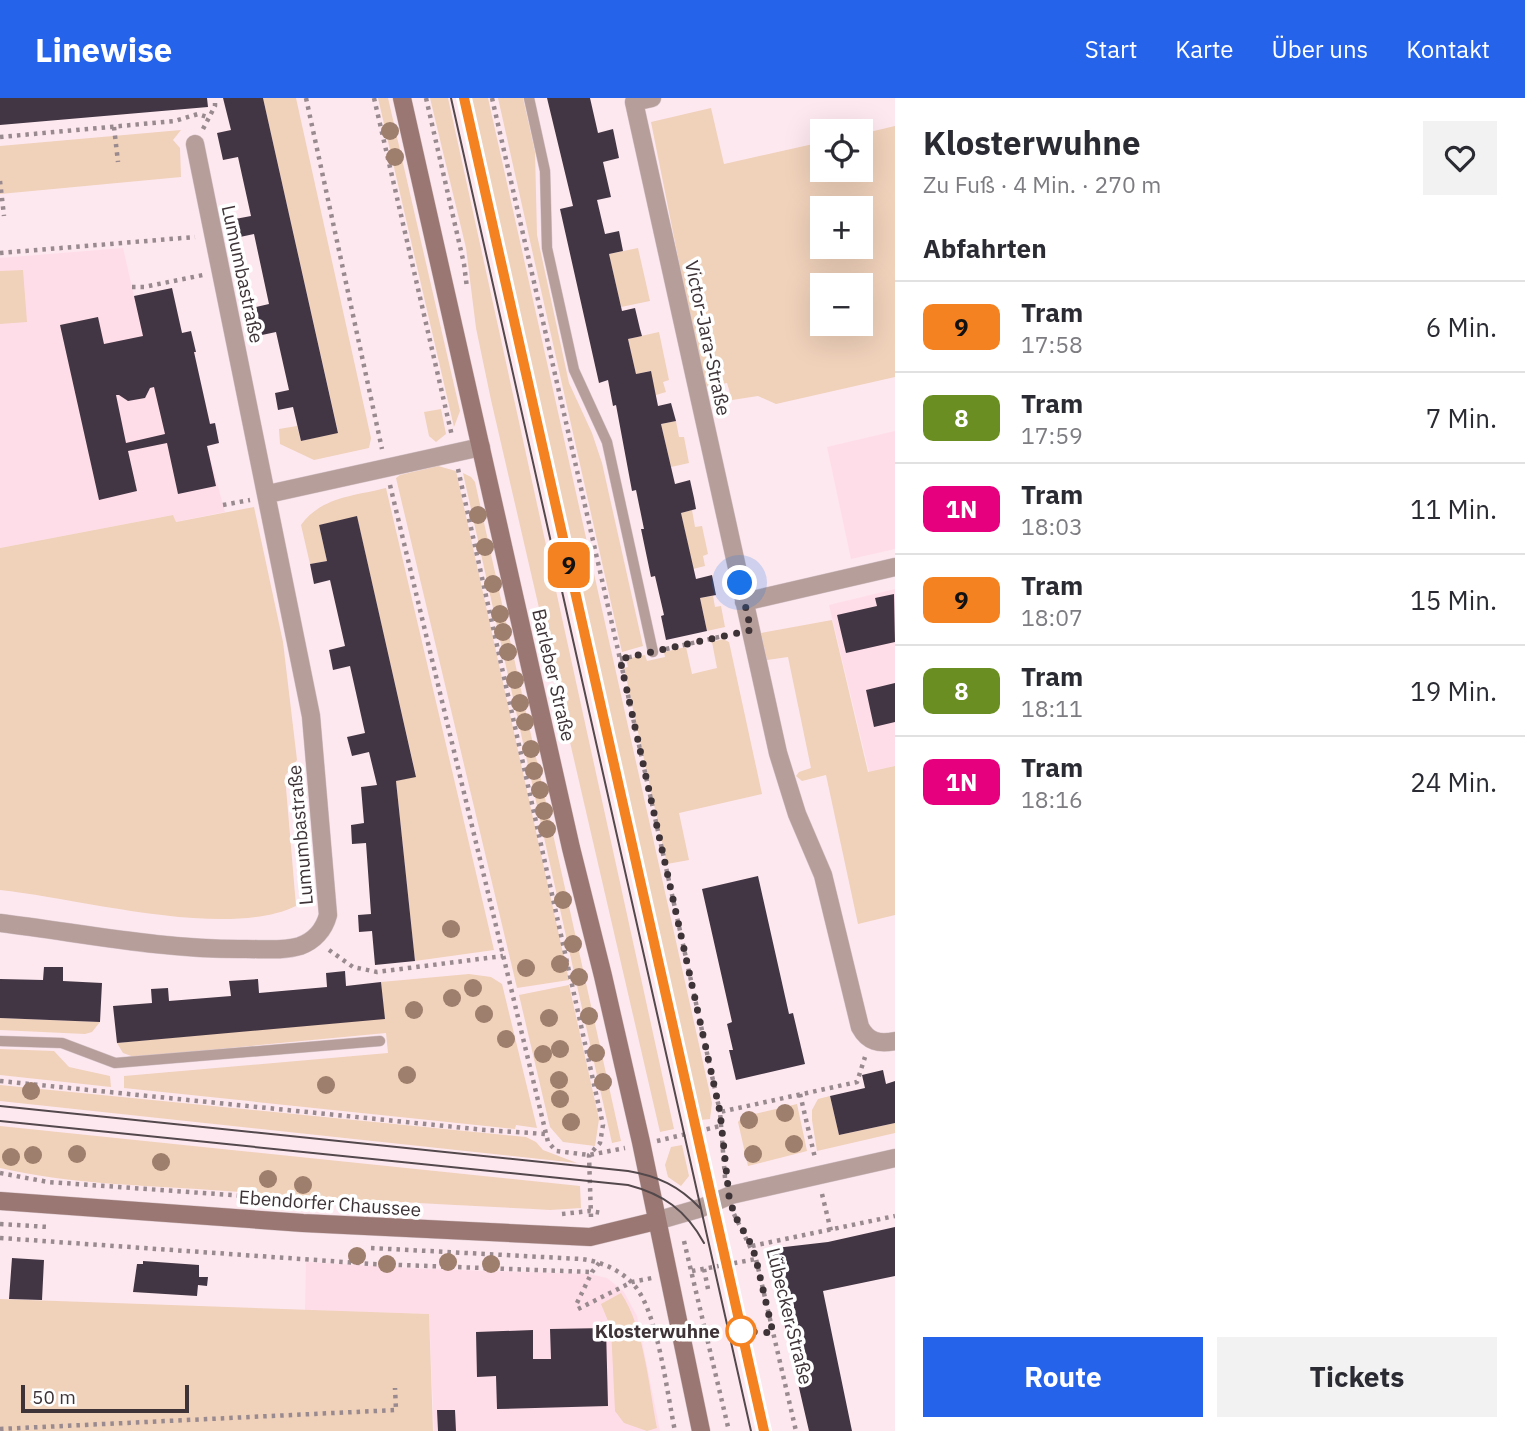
<!DOCTYPE html>
<html lang="de">
<meta charset="utf-8">
<style>
:root{--surface:#fff;--page:#f2f2f3;--text:#2b2b33;--muted:#7c7c81;--line:#e1e1e2;--accent:#2563eb}
body{margin:0;font-family:"IBM Plex Sans",sans-serif;background:var(--page);color:var(--text);height:100vh;display:flex;flex-direction:column;font-size:26px;white-space:nowrap}
*{box-sizing:border-box;margin:0}
p{font-size:23px;color:var(--muted)}
.icon{flex:none;width:38px;height:38px;fill:none;stroke:currentColor;stroke-width:2;stroke-linecap:round;stroke-linejoin:round}
.map{position:relative;flex:1;overflow:hidden}
.side{display:flex;flex-direction:column;background:var(--surface);width:630px}
.side>*{flex:none}
.badge{padding:0 14px;border-radius:10px;font-size:24px;line-height:46px}
.buttons{position:absolute;left:810px;top:21px;display:grid;gap:14px}
.buttons a{display:grid;place-items:center;width:63px;height:63px;border-radius:0px;background:var(--surface);box-shadow:0 7px 28px #0002;font-size:35px}
.scale{position:absolute;left:21px;bottom:18px;width:168px;box-sizing:border-box;padding-left:7px;border:4px solid #3e3437;border-top:0;font-size:19px;line-height:24px;white-space:nowrap;color:#3e3437;-webkit-text-stroke:5px #fff;paint-order:stroke}
.you{position:absolute;width:35px;height:35px;margin:-18px;border:5px solid #fff;border-radius:50%;background:#1a73e8;box-shadow:0 0 0 10px #1a73e833}
.map>.badge{position:absolute;translate:-50% -50%;box-shadow:0 0 0 4px #fff}
h2{padding:0 28px;font-size:26px;line-height:63px}
.round{display:grid;place-items:center;flex:none;width:74px;height:74px;border-radius:0px;background:var(--page)}
.head{display:flex;align-items:center;justify-content:space-between;height:119px;padding:0 28px}
h1{font-size:33px;font-weight:800;line-height:52px}
.action{display:flex;gap:14px;margin-top:auto;padding:14px 28px}
.action a{flex:1;height:80px;border-radius:0px;background:var(--accent);color:#fff;font-size:28px;font-weight:800;line-height:80px;text-align:center}
.action a+a{background:var(--page);color:var(--text)}
ul{padding:0;list-style:none}
li{display:flex;align-items:center;gap:21px;height:91px;padding:0 28px;border-top:2px solid var(--line)}
li div{flex:1}
li b{display:block;font-size:26px}
li em{font-style:normal}
li .badge{min-width:77px;font-weight:700;text-align:center}
header{display:flex;align-items:center;gap:42px;box-sizing:border-box;height:98px;padding:0 35px;background:var(--accent);color:#fff}
header strong{font-size:33px}
nav{display:flex;gap:38px;margin-inline-start:auto;font-size:24px}
main{display:flex;flex:1;min-height:0}
.map>svg:first-child{display:block}
.built{fill:#ffdde8}
.green{fill:#f0d1ba;fill-rule:evenodd}
.building{fill:#433644;fill-rule:evenodd}
.lines{fill:none;stroke-linecap:round;stroke-linejoin:round}
.lane-casing{stroke:#d7c4ca;stroke-width:11}
.street-casing{stroke:#d7c4ca;stroke-width:19}
.secondary-casing{stroke:#d7c4ca;stroke-width:19}
.path{stroke:#998a8f;stroke-width:4.5;stroke-dasharray:3.5 5;stroke-linecap:butt}
.lane{stroke:#b69e9a;stroke-width:10}
.street{stroke:#b69e9a;stroke-width:18}
.secondary{stroke:#9a7772;stroke-width:18}
.tram{stroke:#53484b;stroke-width:2}
.tree{fill:#9e7e6c}
.line-casing{stroke:#fff;stroke-width:16}
.line{stroke:#f58220;stroke-width:10}
.walk{stroke:#3e3437;stroke-width:7;stroke-dasharray:0 12.6}
.stop-dot{fill:#fff;stroke:#f58220;stroke-width:3.5}
.labels{text-anchor:middle;dominant-baseline:central;stroke-width:7;stroke-linejoin:round;paint-order:stroke}
.street-label{font-size:19px;fill:#3e3437;stroke:#fff}
.stop-label{font-size:19px;font-weight:bold;fill:#3e3437;stroke:#fff;text-anchor:end}
</style>
<header>
<strong>Linewise</strong>
<nav><a>Start</a><a>Karte</a><a>Über uns</a><a>Kontakt</a></nav>
</header>
<main>
<div class="map">
<svg width="895" height="1333" viewBox="0 0 895 1333">
<rect width="100%" height="100%" fill="#fde8ef"/>
<path class="built" d="M 123,150 L 134,198 L 172,190 L 182,235 L 191,233 L 196,254 L 194,255 L 210,325 L 215,325 L 219,345 L 207,348 L 225,414 L 175,424 L 173,417 L 0,450 L 0,160 Z
M 895,333 L 895,451 L 851,461 L 827,349 Z
M 895,491 L 895,668 L 869,674 L 829,507 Z
M 306,1164 L 425,1171 L 589,1176 L 607,1180 L 624,1194 L 637,1218 L 660,1333 L 434,1333 L 429,1216 L 305,1212 Z"/>
<path class="green" d="M 263,0 L 296,0 L 371,340 L 369,350 L 314,362 L 280,346 L 279,331 L 297,328 L 301,343 L 338,334 Z
M 378,0 L 388,0 L 460,313 L 454,329 Z
M 430,0 L 448,0 L 674,1031 L 660,1034 L 491,302 L 476,230 L 466,150 Z
M 470,0 L 488,0 L 712,1005 L 710,1021 L 700,1022 Z
M 498,0 L 523,0 L 535,54 L 537,137 L 569,285 L 592,335 L 602,365 L 643,548 L 622,554 Z
M 711,10 L 724,66 L 822,44 L 822,72 L 861,72 L 861,36 L 895,28 L 895,279 L 776,306 L 758,298 L 732,302 L 727,285 L 704,289 L 651,24 ZM 822,110 L 861,110 L 861,149 L 822,149 ZM 822,187 L 861,187 L 861,226 L 822,226 Z
M 181,32 L 173,42 L 180,50 L 181,79 L 0,96 L 0,48 Z
M 638,150 L 650,203 L 621,209 L 609,156 Z
M 23,172 L 27,224 L 0,226 L 0,173 Z
M 659,234 L 669,282 L 663,284 L 666,294 L 656,297 L 650,273 L 636,276 L 628,241 Z
M 441,311 L 446,336 L 436,344 L 429,338 L 424,314 Z
M 676,323 L 679,339 L 684,339 L 689,365 L 671,369 L 661,326 Z
M 438,368 L 456,373 L 569,882 L 517,890 L 396,380 L 400,377 Z
M 463,375 L 471,379 L 475,384 L 621,1043 L 612,1045 Z
M 386,390 L 494,852 L 415,863 L 396,683 L 416,678 L 357,419 L 319,427 L 327,463 L 310,466 L 301,427 C 321,399 354,398 386,390 Z
M 254,409 L 283,544 L 297,662 L 285,678 L 296,808 C 226,842 78,800 0,792 L 0,450 L 173,417 L 176,424 Z
M 692,412 L 695,429 L 702,428 L 708,456 L 703,458 L 705,468 L 693,471 L 681,415 Z
M 713,498 L 715,509 L 721,508 L 725,529 L 707,533 L 700,500 Z
M 832,522 L 868,674 L 895,668 L 895,817 L 858,826 L 826,677 L 802,683 L 796,678 L 799,674 L 811,670 L 788,559 L 767,562 L 761,535 Z
M 723,541 L 729,544 L 762,696 L 679,715 L 689,762 L 667,766 L 624,570 L 628,569 L 626,561 L 645,557 L 647,563 L 665,559 L 664,554 L 686,549 L 692,576 L 717,570 L 712,544 Z
M 469,876 L 491,879 L 502,886 L 537,1030 L 516,1027 L 515,1031 L 124,990 L 124,978 L 388,955 L 386,935 L 134,959 L 123,955 L 117,945 L 384,919 L 381,884 Z
M 569,887 L 599,1021 L 595,1048 L 563,1044 L 550,1029 L 519,897 Z
M 0,920 L 100,924 L 92,934 L 85,936 L 0,932 Z
M 0,951 L 54,953 L 69,969 L 110,978 L 111,989 L 0,977 Z
M 0,987 L 526,1039 L 536,1044 L 543,1052 L 577,1065 L 0,1003 Z
M 830,998 L 839,1037 L 895,1025 L 895,1035 L 817,1053 L 812,1022 L 812,1012 L 818,1001 Z
M 797,1006 L 807,1053 L 748,1068 L 738,1024 L 742,1019 Z
M 0,1028 L 580,1088 L 581,1110 L 550,1112 C 437,1106 324,1100 211,1092 C 141,1087 69,1086 0,1070 Z
M 682,1047 L 689,1078 L 681,1088 L 668,1079 L 665,1067 L 671,1049 Z
M 621,1195 C 644,1229 649,1289 657,1330 L 647,1333 L 624,1325 L 615,1313 L 611,1230 L 601,1206 Z
M 0,1201 L 429,1216 L 433,1333 L 0,1333 Z"/>
<path class="building" d="M 0,0 L 207,0 L 208,9 L 0,27 Z
M 223,0 L 263,0 L 338,335 L 301,343 L 293,309 L 278,312 L 275,295 L 289,292 L 276,234 L 262,237 L 258,219 L 256,209 L 269,206 L 254,136 L 240,139 L 235,121 L 251,118 L 238,59 L 223,62 L 217,35 L 231,32 Z
M 547,0 L 590,0 L 598,35 L 613,31 L 619,60 L 603,64 L 611,99 L 597,102 L 605,136 L 619,133 L 623,153 L 609,156 L 622,213 L 635,210 L 640,231 L 642,238 L 628,241 L 636,276 L 651,273 L 658,308 L 671,305 L 676,323 L 661,326 L 675,386 L 690,382 L 694,400 L 696,411 L 681,415 L 696,481 L 712,477 L 716,497 L 700,500 L 707,533 L 666,542 L 661,518 L 664,517 L 655,478 L 651,479 L 641,431 L 644,431 L 636,392 L 632,393 L 616,307 L 613,308 L 608,282 L 599,285 L 560,111 L 573,108 Z
M 172,190 L 182,235 L 191,233 L 196,254 L 194,254 L 210,326 L 215,325 L 219,345 L 207,348 L 216,388 L 178,396 L 167,345 L 128,353 L 137,393 L 99,402 L 60,227 L 98,219 L 104,246 L 143,238 L 134,198 ZM 154,289 L 165,336 L 126,345 L 116,297 L 119,297 L 128,303 L 145,300 L 150,290 Z
M 357,418 L 416,679 L 396,683 L 415,863 L 375,867 L 372,833 L 359,834 L 358,817 L 371,816 L 366,745 L 352,746 L 351,727 L 364,725 L 361,689 L 377,687 L 369,654 L 352,658 L 347,639 L 365,635 L 350,568 L 333,572 L 329,552 L 345,548 L 330,482 L 314,486 L 310,466 L 327,463 L 319,427 Z
M 894,496 L 895,544 L 846,555 L 837,517 L 877,508 L 875,500 Z
M 895,585 L 895,624 L 874,629 L 866,592 Z
M 758,778 L 789,916 L 793,915 L 805,966 L 736,982 L 729,952 L 733,952 L 727,926 L 732,924 L 702,791 Z
M 44,869 L 63,869 L 63,883 L 102,885 L 100,924 L 0,920 L 0,881 L 43,882 Z
M 345,873 L 346,888 L 381,884 L 385,921 L 117,945 L 113,908 L 152,905 L 151,891 L 168,890 L 169,903 L 231,898 L 229,883 L 258,881 L 259,895 L 327,889 L 326,875 Z
M 883,972 L 886,986 L 895,983 L 895,1025 L 839,1037 L 830,998 L 865,990 L 862,977 Z
M 895,1129 L 895,1178 L 823,1193 L 852,1333 L 809,1333 L 767,1151 L 828,1144 Z
M 12,1160 L 44,1162 L 42,1202 L 9,1201 Z
M 143,1163 L 199,1167 L 199,1179 L 208,1179 L 207,1188 L 198,1187 L 197,1198 L 133,1194 L 137,1166 L 143,1166 Z
M 606,1230 L 608,1308 L 497,1311 L 496,1278 L 477,1279 L 476,1234 L 533,1232 L 533,1261 L 551,1261 L 550,1231 Z
M 437,1312 L 455,1312 L 456,1333 L 438,1333 Z"/>
<g class="lines">
<defs>
<path id="lane" d="M 529,0 L 545,73 L 547,150 L 574,272 L 607,344 L 653,554
M 0,943 L 62,945 L 115,965 L 380,943"/>
<path id="street" d="M 652,0 L 634,4 L 778,655 L 797,716 L 823,777 L 860,929 C 868,944 879,946 895,943
M 268,396 L 481,349
M 744,504 L 895,469
M 0,825 C 82,835 164,852 246,851 C 264,851 284,853 300,848 C 314,843 324,832 328,817 L 311,618 L 195,46
M 656,1123 L 701,1110 L 731,1097 L 895,1060"/>
<path id="secondary" d="M 402,0 L 571,750 L 603,878 L 641,1044 L 701,1333
M 0,1103 L 303,1125 L 590,1139 L 656,1123"/>
</defs>
<use href="#lane" class="lane-casing"/>
<use href="#street" class="street-casing"/>
<use href="#secondary" class="secondary-casing"/>
<path class="path" d="M 306,0 L 382,351
M 374,0 L 452,338
M 426,0 L 464,166 L 467,190
M 492,0 L 620,561 L 720,1014
M 114,29 L 118,64
M 203,31 L 215,8 L 215,0
M 0,39 L 175,23 L 198,16 L 210,20
M 0,83 L 4,118
M 0,155 L 195,139
M 132,189 L 144,189 L 203,177
M 458,371 L 603,1027 L 600,1045 L 589,1057 L 591,1119
M 390,387 L 548,1044 L 556,1053 L 589,1057 L 625,1050
M 223,407 L 250,402
M 666,551 L 732,536
M 620,561 L 640,557
M 329,852 L 353,869 L 377,874 L 503,858
M 0,983 L 485,1032 L 546,1036
M 800,996 L 815,1060
M 657,1043 L 720,1028
M 0,1075 L 48,1084 L 358,1106
M 725,1080 L 720,1014 L 857,984 L 865,959
M 822,1096 L 831,1133
M 562,1116 L 590,1113 L 602,1115
M 734,1116 L 756,1161 L 796,1333
M 0,1126 L 48,1129
M 0,1140 L 373,1166 L 592,1174
M 684,1143 L 729,1333
M 752,1148 L 895,1118
M 371,1150 L 581,1161 C 600,1163 621,1172 634,1187 C 658,1214 667,1296 675,1333
M 704,1171 L 708,1191
M 692,1173 L 756,1161
M 577,1205 L 592,1174 L 600,1164
M 578,1211 L 632,1184 L 652,1180
M 0,1331 L 396,1312 L 395,1290"/>
<use href="#lane" class="lane"/>
<use href="#street" class="street"/>
<use href="#secondary" class="secondary"/>
<path class="tram" d="M 451,0 L 751,1333
M 464,0 L 764,1333
M 0,1008 L 628,1073 C 658,1078 679,1088 700,1110
M 0,1023 L 628,1087 C 663,1096 686,1112 704,1145"/>
</g>
<g class="tree">
<circle cx="390" cy="33" r="9"/>
<circle cx="395" cy="59" r="9"/>
<circle cx="478" cy="417" r="9"/>
<circle cx="485" cy="449" r="9"/>
<circle cx="493" cy="486" r="9"/>
<circle cx="500" cy="516" r="9"/>
<circle cx="503" cy="534" r="9"/>
<circle cx="508" cy="554" r="9"/>
<circle cx="515" cy="582" r="9"/>
<circle cx="520" cy="605" r="9"/>
<circle cx="525" cy="624" r="9"/>
<circle cx="531" cy="651" r="9"/>
<circle cx="534" cy="673" r="9"/>
<circle cx="540" cy="692" r="9"/>
<circle cx="544" cy="713" r="9"/>
<circle cx="547" cy="731" r="9"/>
<circle cx="563" cy="802" r="9"/>
<circle cx="451" cy="831" r="9"/>
<circle cx="573" cy="846" r="9"/>
<circle cx="560" cy="866" r="9"/>
<circle cx="526" cy="870" r="9"/>
<circle cx="579" cy="879" r="9"/>
<circle cx="473" cy="890" r="9"/>
<circle cx="452" cy="900" r="9"/>
<circle cx="414" cy="912" r="9"/>
<circle cx="484" cy="916" r="9"/>
<circle cx="589" cy="918" r="9"/>
<circle cx="549" cy="920" r="9"/>
<circle cx="506" cy="941" r="9"/>
<circle cx="560" cy="951" r="9"/>
<circle cx="596" cy="955" r="9"/>
<circle cx="543" cy="956" r="9"/>
<circle cx="407" cy="977" r="9"/>
<circle cx="559" cy="982" r="9"/>
<circle cx="603" cy="984" r="9"/>
<circle cx="326" cy="987" r="9"/>
<circle cx="31" cy="993" r="9"/>
<circle cx="560" cy="1001" r="9"/>
<circle cx="785" cy="1015" r="9"/>
<circle cx="749" cy="1022" r="9"/>
<circle cx="571" cy="1024" r="9"/>
<circle cx="794" cy="1046" r="9"/>
<circle cx="77" cy="1056" r="9"/>
<circle cx="753" cy="1056" r="9"/>
<circle cx="33" cy="1057" r="9"/>
<circle cx="11" cy="1059" r="9"/>
<circle cx="161" cy="1064" r="9"/>
<circle cx="268" cy="1081" r="9"/>
<circle cx="303" cy="1087" r="9"/>
<circle cx="357" cy="1158" r="9"/>
<circle cx="448" cy="1164" r="9"/>
<circle cx="387" cy="1166" r="9"/>
<circle cx="491" cy="1166" r="9"/>
</g>
<g class="lines">
<defs>
<path id="line" d="M 464,0 L 764,1333"/>
</defs>
<use href="#line" class="line-casing"/>
<use href="#line" class="line"/>
<path class="walk" d="M 740,485 L 751,532 L 620,561 L 720,1014 L 729,1098 L 734,1116 L 752,1148 L 756,1161 L 773,1235 L 741,1233"/>
</g>
<circle class="stop-dot" cx="741" cy="1233" r="14"/>
<g class="labels">
<g class="street-label">
<text transform="translate(243 176) rotate(78)">Lumumbastraße</text>
<text transform="translate(708 240) rotate(78)">Victor-Jara-Straße</text>
<text transform="translate(554 577) rotate(77)">Barleber Straße</text>
<text transform="translate(300 737) rotate(-95)">Lumumbastraße</text>
<text transform="translate(330 1105) rotate(4)">Ebendorfer Chaussee</text>
<text transform="translate(790 1218) rotate(76)">Lübecker Straße</text>
</g>
<g class="stop-label">
<text x="720" y="1233">Klosterwuhne</text>
</g>
</g>
</svg>
<div class="buttons">
<a><svg class="icon" aria-label="locate" viewBox="0 0 24 24"><circle cx="12" cy="12" r="6"/><path d="M12 2v4M12 18v4M2 12h4M18 12h4"/></svg></a>
<a>+</a>
<a>−</a>
</div>
<div class="scale">50 m</div>
<div class="you" style="left:740px;top:485px"></div>
<b class="badge" style="left:569px;top:467px;background:#f58220;color:#111">9</b>
</div>
<section class="side">
<div class="head"><div><h1>Klosterwuhne</h1><p>Zu Fuß · 4 Min. · 270 m</p></div><a class="round"><svg class="icon" aria-label="heart" viewBox="0 0 24 24"><path d="M12 20l-8-8c-3-5 5-10 8-4 3-6 11-1 8 4z"/></svg></a></div>
<h2>Abfahrten</h2>
<ul>
<li><span class="badge" style="background:#f58220;color:#111">9</span><div><b>Tram</b><p>17:58</p></div><em>6 Min.</em></li>
<li><span class="badge" style="background:#6b8e23;color:#fff">8</span><div><b>Tram</b><p>17:59</p></div><em>7 Min.</em></li>
<li><span class="badge" style="background:#e6007e;color:#fff">1N</span><div><b>Tram</b><p>18:03</p></div><em>11 Min.</em></li>
<li><span class="badge" style="background:#f58220;color:#111">9</span><div><b>Tram</b><p>18:07</p></div><em>15 Min.</em></li>
<li><span class="badge" style="background:#6b8e23;color:#fff">8</span><div><b>Tram</b><p>18:11</p></div><em>19 Min.</em></li>
<li><span class="badge" style="background:#e6007e;color:#fff">1N</span><div><b>Tram</b><p>18:16</p></div><em>24 Min.</em></li>
</ul>
<div class="action"><a>Route</a><a>Tickets</a></div>
</section>
</main>
